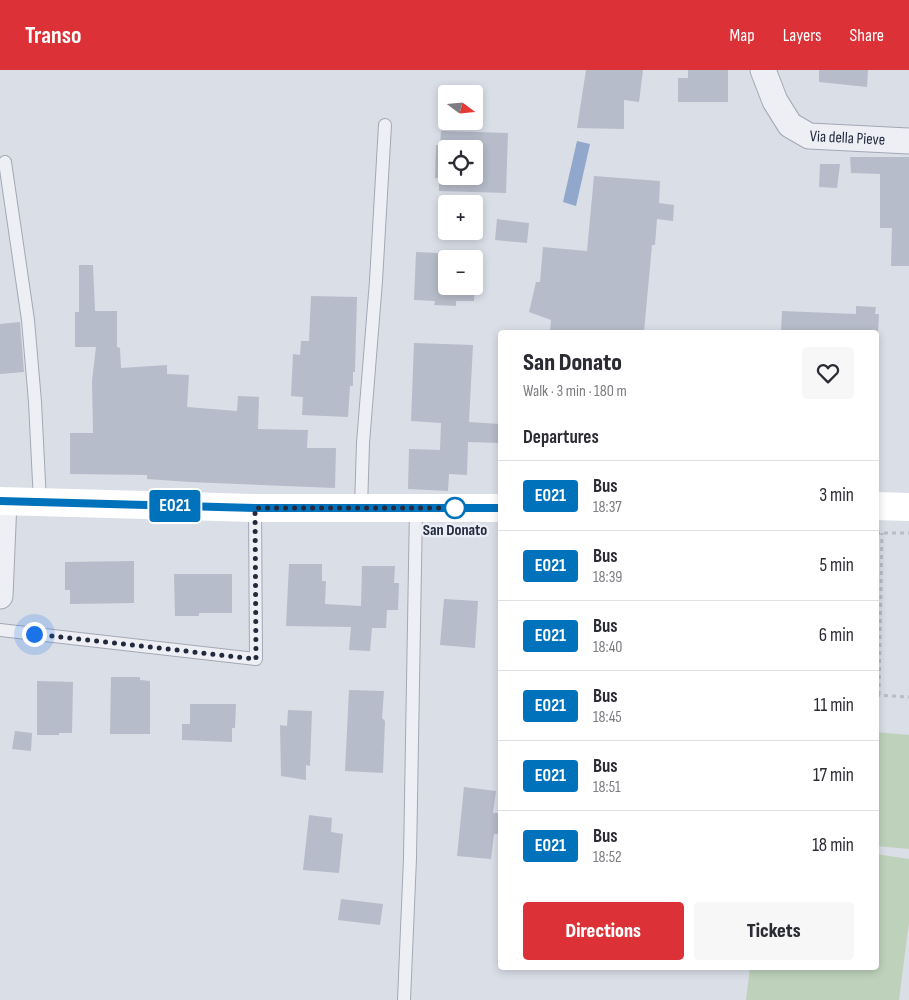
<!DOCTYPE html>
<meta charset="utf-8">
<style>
:root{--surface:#fff;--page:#f7f7f7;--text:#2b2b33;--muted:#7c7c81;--line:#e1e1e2;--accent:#db3137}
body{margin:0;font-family:"Sofia Sans Condensed",sans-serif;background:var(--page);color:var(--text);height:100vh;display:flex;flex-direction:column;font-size:19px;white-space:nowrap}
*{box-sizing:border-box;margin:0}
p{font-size:16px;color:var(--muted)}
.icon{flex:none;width:28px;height:28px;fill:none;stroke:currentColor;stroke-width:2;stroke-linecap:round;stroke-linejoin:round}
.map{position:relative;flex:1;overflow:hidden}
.details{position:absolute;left:498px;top:260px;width:381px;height:640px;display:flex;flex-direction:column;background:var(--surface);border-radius:5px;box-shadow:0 2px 8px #0003}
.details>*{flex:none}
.badge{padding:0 10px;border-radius:4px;font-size:18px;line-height:32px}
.needle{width:32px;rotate:106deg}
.controls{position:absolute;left:438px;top:15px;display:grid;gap:10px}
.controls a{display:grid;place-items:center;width:45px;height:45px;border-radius:5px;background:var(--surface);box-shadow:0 2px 8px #0003;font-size:25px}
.you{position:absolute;width:25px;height:25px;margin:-12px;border:4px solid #fff;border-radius:50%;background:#1a73e8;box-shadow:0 0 0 8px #1a73e833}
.map>.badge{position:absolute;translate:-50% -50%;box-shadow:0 0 0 2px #fff}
h2{padding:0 25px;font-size:19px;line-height:45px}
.round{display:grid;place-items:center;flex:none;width:52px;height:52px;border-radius:5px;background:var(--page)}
.head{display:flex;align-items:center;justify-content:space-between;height:85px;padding:0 25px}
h1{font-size:24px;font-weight:800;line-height:38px}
.action{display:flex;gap:10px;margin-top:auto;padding:10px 25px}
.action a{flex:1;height:58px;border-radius:5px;background:var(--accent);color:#fff;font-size:20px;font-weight:800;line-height:58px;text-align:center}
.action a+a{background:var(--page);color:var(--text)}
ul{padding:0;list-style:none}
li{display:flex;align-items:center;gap:15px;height:70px;padding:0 25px;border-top:1px solid var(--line)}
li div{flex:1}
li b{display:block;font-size:19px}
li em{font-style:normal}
li .badge{min-width:55px;font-weight:700;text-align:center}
header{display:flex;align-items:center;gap:30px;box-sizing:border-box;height:70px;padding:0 25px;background:var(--accent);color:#fff}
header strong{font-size:24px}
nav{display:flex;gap:28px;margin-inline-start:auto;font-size:18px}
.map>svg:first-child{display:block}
.green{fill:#bed2bb}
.water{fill:#91a7cb}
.building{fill:#b7bcca;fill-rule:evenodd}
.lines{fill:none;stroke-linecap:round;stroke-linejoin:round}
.lane-casing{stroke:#a3a8b4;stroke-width:14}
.street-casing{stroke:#a3a8b4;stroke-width:27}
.path{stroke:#b8bcc5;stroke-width:3;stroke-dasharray:4 4;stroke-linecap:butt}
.lane{stroke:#edeff5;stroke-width:12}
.street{stroke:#edeff5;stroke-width:25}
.secondary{stroke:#fff;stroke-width:28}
.line-casing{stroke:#fff;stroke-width:11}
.line{stroke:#0072bc;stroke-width:8}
.walk{stroke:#232a3e;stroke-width:5;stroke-dasharray:0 9}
.stop-dot{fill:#fff;stroke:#0072bc;stroke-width:2.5}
.labels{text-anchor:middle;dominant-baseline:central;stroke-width:5;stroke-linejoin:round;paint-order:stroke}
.street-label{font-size:16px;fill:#232a3e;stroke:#eaedf5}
.stop-label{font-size:16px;font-weight:bold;fill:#232a3e;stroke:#eaedf5}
</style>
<header>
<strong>Transo</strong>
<nav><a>Map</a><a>Layers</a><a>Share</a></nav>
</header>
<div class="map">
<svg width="909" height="930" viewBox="0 0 909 930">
<rect width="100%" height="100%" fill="#dadee7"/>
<path class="green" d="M 876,662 L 909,665 L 909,779 L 876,776 Z
M 876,784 L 909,789 L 909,852 L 899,930 L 746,930 L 750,898 L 876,898 Z"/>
<path class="water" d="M 577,71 L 590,74 L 576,136 L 563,132 Z"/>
<path class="building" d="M 586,0 L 643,0 L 639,32 L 624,30 L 624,59 L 577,58 Z
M 688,0 L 728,0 L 728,32 L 678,32 L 678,8 L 688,8 Z
M 819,0 L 868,0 L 867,17 L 819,12 Z
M 441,61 L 508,63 L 506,123 L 439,121 L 439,108 L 435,108 L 436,75 L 440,75 ZM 446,79 L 474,79 L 474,106 L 446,106 Z
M 850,87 L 909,87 L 909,196 L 891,196 L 892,158 L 880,158 L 880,104 L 851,103 Z
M 820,94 L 840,94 L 837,118 L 819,117 Z
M 594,106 L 660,111 L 659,133 L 674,135 L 673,151 L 657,149 L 655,175 L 652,175 L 644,262 L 550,262 L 551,250 L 529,242 L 536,212 L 540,212 L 543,177 L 587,181 Z
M 497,149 L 529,153 L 527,173 L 495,170 Z
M 416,182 L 458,184 L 458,189 L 446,189 L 446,216 L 474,216 L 474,190 L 476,190 L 474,231 L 456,231 L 456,236 L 434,235 L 435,231 L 414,230 Z
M 79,195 L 93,195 L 95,241 L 117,241 L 117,277 L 120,278 L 121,298 L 167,295 L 167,304 L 189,305 L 187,337 L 237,341 L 238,326 L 259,327 L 258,359 L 308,360 L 307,378 L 336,378 L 335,418 L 190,412 L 147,409 L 147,405 L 70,404 L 70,363 L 93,363 L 92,311 L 96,277 L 75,277 L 75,242 L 79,242 Z
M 311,226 L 357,227 L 355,302 L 353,302 L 353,316 L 350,316 L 348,347 L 302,345 L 303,327 L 291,326 L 293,284 L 300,285 L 301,271 L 309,271 Z
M 856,236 L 876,237 L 875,244 L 879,244 L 878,262 L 781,262 L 782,241 L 856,244 Z
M 20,252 L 24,302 L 0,304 L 0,254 Z
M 414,273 L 473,275 L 469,352 L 500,354 L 500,373 L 468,372 L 467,405 L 449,404 L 448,421 L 408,419 L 409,379 L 440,380 L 441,353 L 411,351 Z
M 134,491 L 134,533 L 70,534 L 70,520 L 65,520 L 65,492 Z
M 289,494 L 322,494 L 322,511 L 326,511 L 325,534 L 361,536 L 362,496 L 395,496 L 394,513 L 399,513 L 398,540 L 387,540 L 386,558 L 372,558 L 370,581 L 349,580 L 351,557 L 286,556 Z
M 174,504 L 232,504 L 232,543 L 199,543 L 199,546 L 175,546 Z
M 444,529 L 478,531 L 475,578 L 440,575 Z
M 111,607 L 140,607 L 140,610 L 150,611 L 150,664 L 110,664 Z
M 37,611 L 73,612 L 72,663 L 59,663 L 59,665 L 37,665 Z
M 349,620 L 384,621 L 382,648 L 385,651 L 383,703 L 345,701 Z
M 190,634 L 236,634 L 235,658 L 232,658 L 232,672 L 182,670 L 182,654 L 190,654 Z
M 288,640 L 312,641 L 310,696 L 306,695 L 306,710 L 281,706 L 280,655 L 287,656 Z
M 15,661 L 32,663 L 31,681 L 12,679 Z
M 464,717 L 496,721 L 493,743 L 500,743 L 500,764 L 494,764 L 491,789 L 457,786 Z
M 309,745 L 332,748 L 331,762 L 343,764 L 339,803 L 303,800 Z
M 341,829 L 383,834 L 380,855 L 338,850 Z"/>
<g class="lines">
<defs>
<path id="lane" d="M 5,92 L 28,250 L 35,332 L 40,432
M 361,438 L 363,373 L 376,211 L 385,55
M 0,560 L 256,589 L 255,438
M 404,930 L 410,788 L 416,438"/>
<g id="street">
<path id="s1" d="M 763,0 L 775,31 L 790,55 L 809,66 L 909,71"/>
<path d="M 0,526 L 4,431"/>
</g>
</defs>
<use href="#lane" class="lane-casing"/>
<use href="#street" class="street-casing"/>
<path class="path" d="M 876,463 L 909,463
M 876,625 L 909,627
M 879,625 L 882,463"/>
<use href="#lane" class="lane"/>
<use href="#street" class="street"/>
<path class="secondary" d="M 0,431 L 255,438 L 500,438
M 876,436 L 909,437"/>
</g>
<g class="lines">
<defs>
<path id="line" d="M 0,431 L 255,438 L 500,438"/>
</defs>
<use href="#line" class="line-casing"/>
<use href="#line" class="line"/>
<path class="walk" d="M 34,564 L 256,589 L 255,438 L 455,438"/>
</g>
<circle class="stop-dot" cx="455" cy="438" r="10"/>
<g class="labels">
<g class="street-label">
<text stroke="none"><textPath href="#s1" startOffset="122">Via della Pieve</textPath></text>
</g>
<g class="stop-label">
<text x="455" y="460">San Donato</text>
</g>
</g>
</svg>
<div class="controls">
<a><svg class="needle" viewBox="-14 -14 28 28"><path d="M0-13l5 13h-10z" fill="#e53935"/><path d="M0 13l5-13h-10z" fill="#7c7c81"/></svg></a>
<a><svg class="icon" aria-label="locate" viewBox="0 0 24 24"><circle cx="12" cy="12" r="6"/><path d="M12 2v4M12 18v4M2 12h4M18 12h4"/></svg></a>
<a>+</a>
<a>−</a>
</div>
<div class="you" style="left:34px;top:564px"></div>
<b class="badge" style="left:175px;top:436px;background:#0072bc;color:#fff">E021</b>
<section class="details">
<div class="head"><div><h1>San Donato</h1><p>Walk · 3 min · 180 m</p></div><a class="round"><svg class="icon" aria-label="heart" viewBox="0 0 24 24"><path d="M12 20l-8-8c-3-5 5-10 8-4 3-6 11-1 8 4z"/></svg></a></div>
<h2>Departures</h2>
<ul>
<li><span class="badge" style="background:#0072bc;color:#fff">E021</span><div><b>Bus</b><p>18:37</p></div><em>3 min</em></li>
<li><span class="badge" style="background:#0072bc;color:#fff">E021</span><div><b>Bus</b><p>18:39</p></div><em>5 min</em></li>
<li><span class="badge" style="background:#0072bc;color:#fff">E021</span><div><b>Bus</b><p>18:40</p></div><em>6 min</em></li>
<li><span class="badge" style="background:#0072bc;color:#fff">E021</span><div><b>Bus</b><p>18:45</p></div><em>11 min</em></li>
<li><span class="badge" style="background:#0072bc;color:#fff">E021</span><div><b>Bus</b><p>18:51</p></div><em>17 min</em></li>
<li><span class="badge" style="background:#0072bc;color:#fff">E021</span><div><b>Bus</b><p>18:52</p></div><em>18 min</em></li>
</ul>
<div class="action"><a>Directions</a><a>Tickets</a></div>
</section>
</div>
